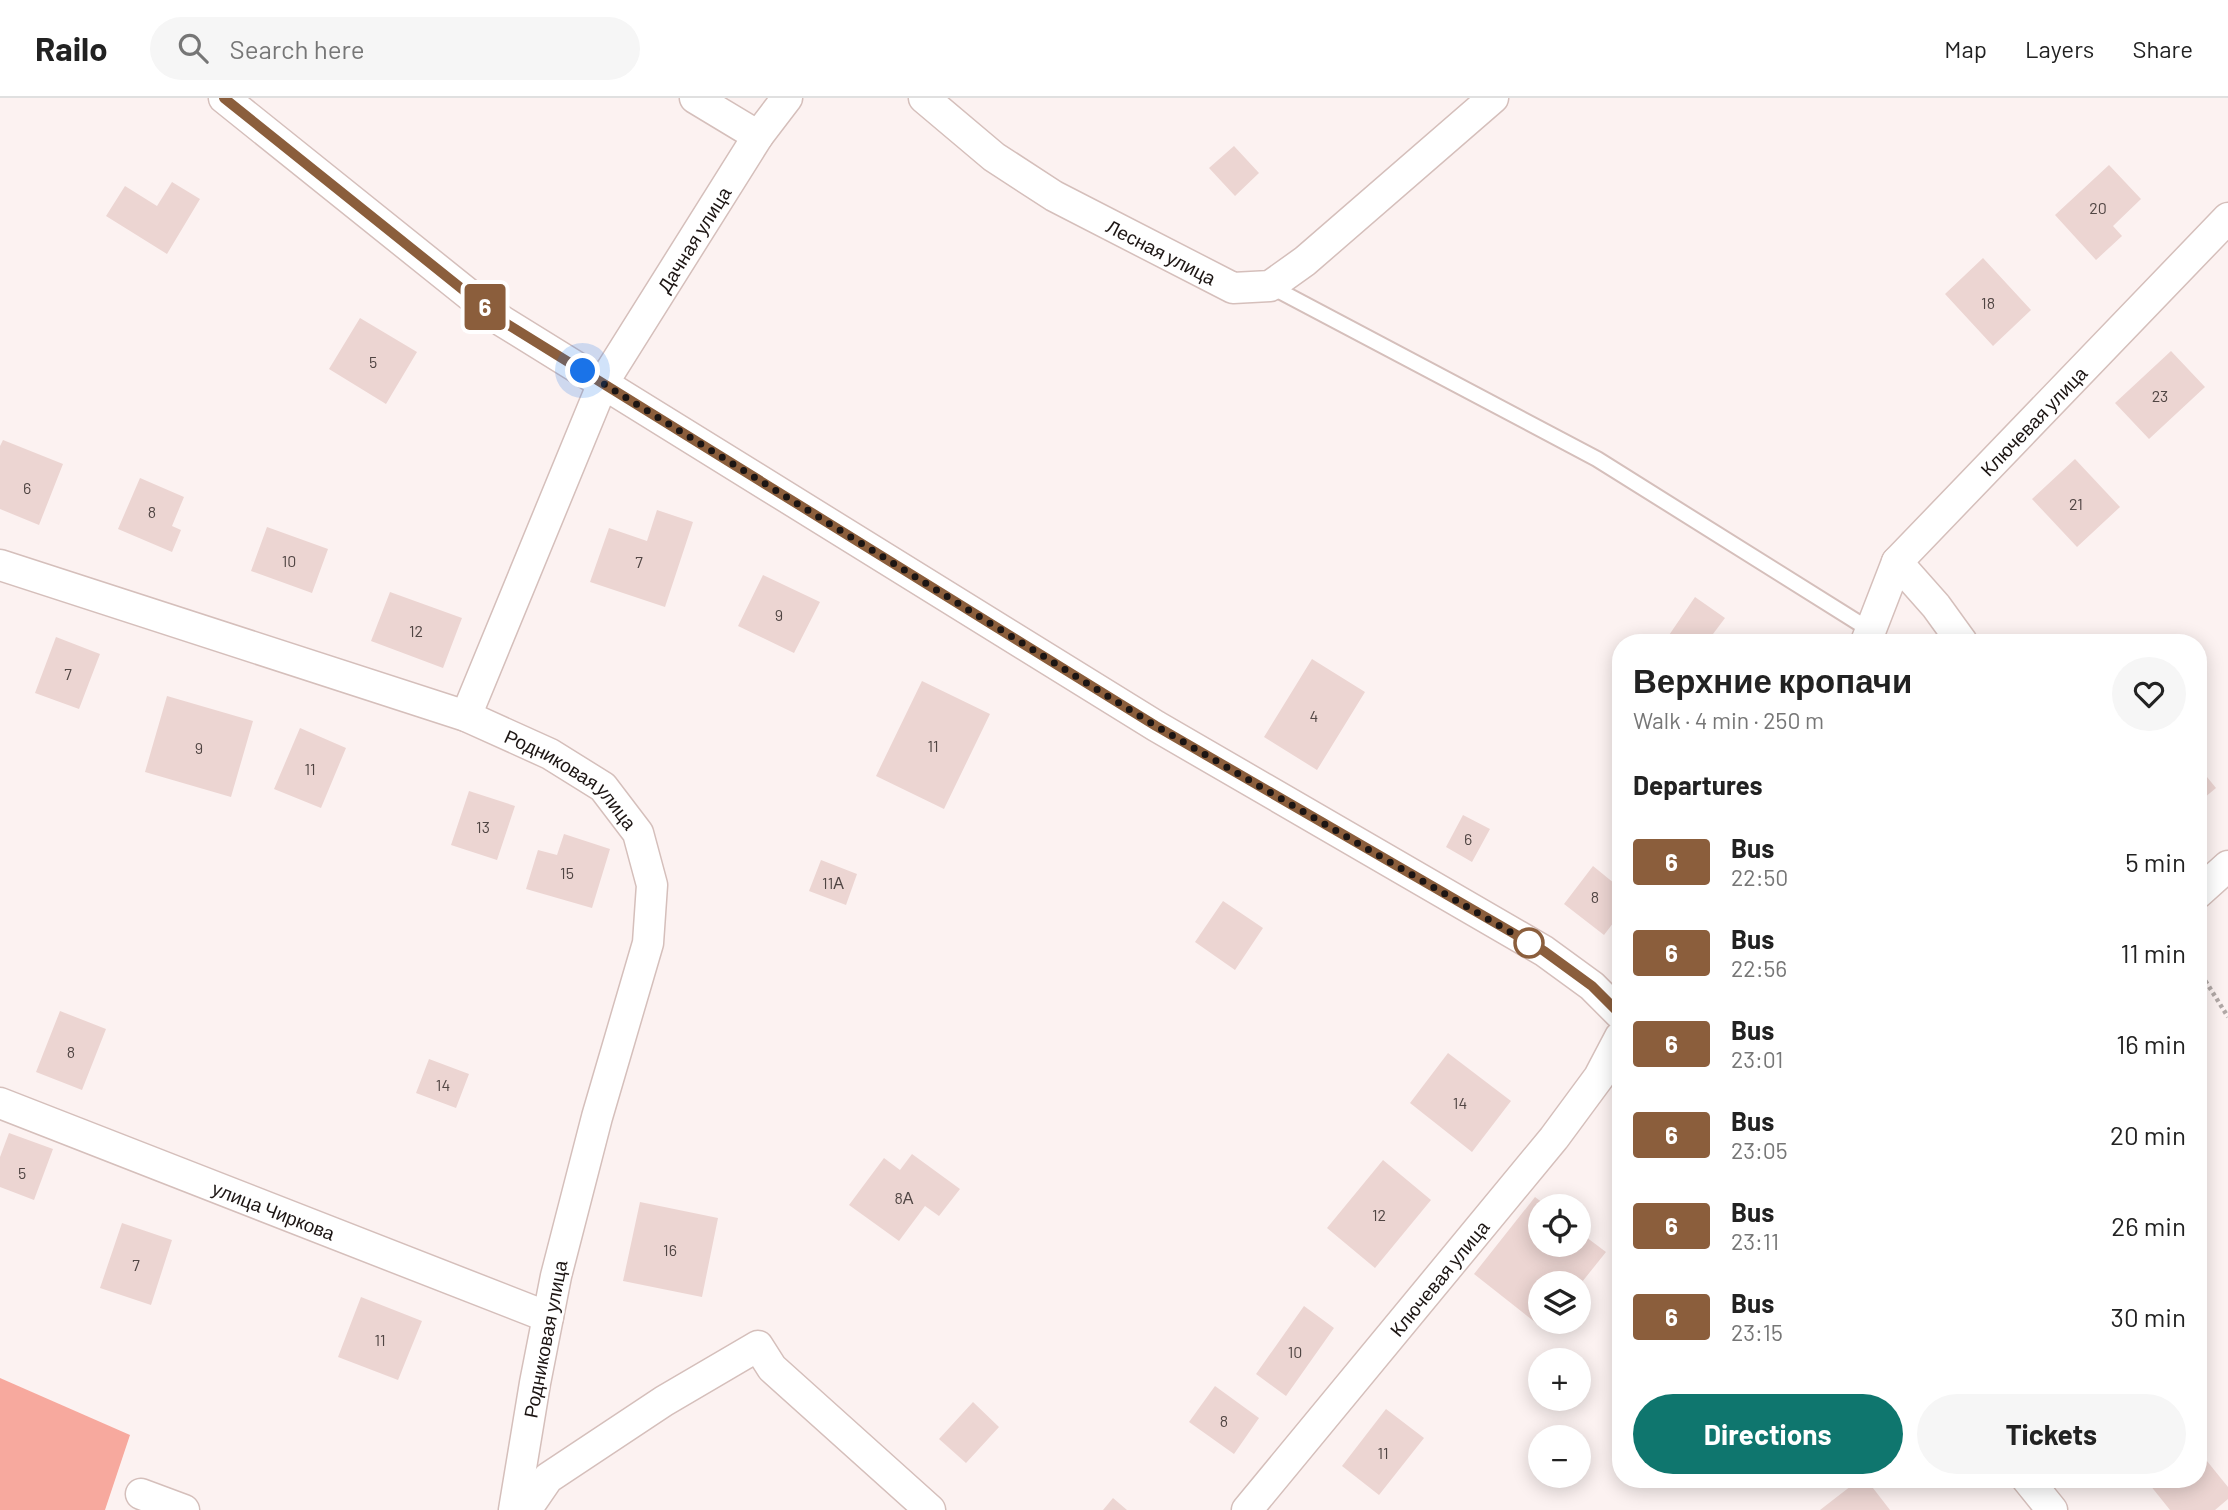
<!DOCTYPE html>
<meta charset="utf-8">
<style>
:root{--surface:#fff;--page:#f6f6f6;--text:#222;--muted:#767676;--line:#e0e0e0;--accent:#0f766e}
body{margin:0;font-family:Barlow,sans-serif;background:var(--page);color:var(--text);height:100vh;display:flex;flex-direction:column;font-size:26px;white-space:nowrap}
*{box-sizing:border-box;margin:0}
p{font-size:23px;color:var(--muted)}
.icon{flex:none;width:38px;height:38px;fill:none;stroke:currentColor;stroke-width:2;stroke-linecap:round;stroke-linejoin:round}
.map{position:relative;flex:1;overflow:hidden}
.side{position:absolute;left:1612px;top:536px;width:595px;height:854px;display:flex;flex-direction:column;background:var(--surface);border-radius:28px;box-shadow:0 4px 18px #0003}
.side>*{flex:none}
.badge{padding:0 14px;border-radius:5px;font-size:24px;line-height:46px}
.tools{position:absolute;left:1528px;top:1096px;display:grid;gap:14px}
.tools a{display:grid;place-items:center;width:63px;height:63px;border-radius:50%;background:var(--surface);box-shadow:0 4px 18px #0003;font-size:35px}
.you{position:absolute;width:35px;height:35px;margin:-18px;border:5px solid #fff;border-radius:50%;background:#1a73e8;box-shadow:0 0 0 10px #1a73e833}
.map>.badge{position:absolute;translate:-50% -50%;box-shadow:0 0 0 4px #fff}
h2{padding:0 21px;font-size:26px;line-height:63px}
.round{display:grid;place-items:center;flex:none;width:74px;height:74px;border-radius:37px;background:var(--page)}
.head{display:flex;align-items:center;justify-content:space-between;height:119px;padding:0 21px}
h1{font-size:33px;font-weight:700;line-height:52px}
.action{display:flex;gap:14px;margin-top:auto;padding:14px 21px}
.action a{flex:1;height:80px;border-radius:42px;background:var(--accent);color:#fff;font-size:28px;font-weight:700;line-height:80px;text-align:center}
.action a+a{background:var(--page);color:var(--text)}
ul{padding:0;list-style:none}
li{display:flex;align-items:center;gap:21px;height:91px;padding:0 21px}
li div{flex:1}
li b{display:block;font-size:26px}
li em{font-style:normal}
li .badge{min-width:77px;font-weight:700;text-align:center}
header{display:flex;align-items:center;gap:42px;box-sizing:border-box;height:98px;padding:0 35px;background:var(--surface);border-bottom:2px solid var(--line)}
header strong{font-size:33px}
nav{display:flex;gap:38px;margin-inline-start:auto;font-size:24px}
.search{width:490px;height:63px;background:var(--page);display:flex;align-items:center;gap:18px;box-sizing:border-box;padding:0 24px;border-radius:38px;color:var(--muted);font-size:26px}
.map>svg:first-child{display:block}
.forest{fill:#f7a99e}
.building{fill:#ecd5d2}
.lines{fill:none;stroke-linecap:round;stroke-linejoin:round}
.lane-casing{stroke:#d5bfbb;stroke-width:18}
.street-casing{stroke:#d5bfbb;stroke-width:33}
.path{stroke:#b1a8a6;stroke-width:4.5;stroke-dasharray:3.5 3.5;stroke-linecap:butt}
.lane{stroke:#fff;stroke-width:14}
.street{stroke:#fff;stroke-width:30}
.line-casing{stroke:#fff;stroke-width:16}
.line{stroke:#8b5e3c;stroke-width:10}
.walk{stroke:#1c1513;stroke-width:7;stroke-dasharray:0 12.6}
.stop-dot{fill:#fff;stroke:#8b5e3c;stroke-width:3.5}
.labels{text-anchor:middle;dominant-baseline:central;stroke-width:5;stroke-linejoin:round;paint-order:stroke}
.number-label{font-size:16px;fill:#504543}
.street-label{font-size:19px;fill:#1c1513;stroke:#fff}
</style>
<header>
<strong>Railo</strong>
<div class="search"><svg class="icon" aria-label="search" viewBox="0 0 24 24"><circle cx="10" cy="10" r="6"/><path d="M15 15l6 6"/></svg>Search here</div>
<nav><a>Map</a><a>Layers</a><a>Share</a></nav>
</header>
<div class="map">
<svg width="2228" height="1412" viewBox="0 0 2228 1412">
<rect width="100%" height="100%" fill="#fcf2f1"/>
<path class="forest" d="M 0,1280 L 130,1337 L 105,1412 L 0,1412 Z"/>
<path class="building" d="M 1234,48 L 1259,75 L 1235,98 L 1209,70 Z
M 2109,67 L 2141,101 L 2113,128 L 2122,138 L 2096,162 L 2055,117 Z
M 172,84 L 200,101 L 167,156 L 106,118 L 125,88 L 157,108 Z
M 1983,160 L 2031,212 L 1993,248 L 1945,196 Z
M 360,220 L 417,254 L 386,306 L 329,271 Z
M 2171,253 L 2205,289 L 2149,341 L 2115,305 Z
M 3,342 L 63,366 L 39,427 L 0,411 L 0,348 Z
M 2075,361 L 2120,409 L 2077,449 L 2032,401 Z
M 140,380 L 184,399 L 172,428 L 181,432 L 172,454 L 118,431 Z
M 657,412 L 693,424 L 665,509 L 590,484 L 609,430 L 647,443 Z
M 267,429 L 328,451 L 312,495 L 251,473 Z
M 763,477 L 820,504 L 794,555 L 738,528 Z
M 390,494 L 462,520 L 443,570 L 371,543 Z
M 1695,499 L 1725,520 L 1707,544 L 1667,544 L 1665,543 Z
M 56,539 L 100,556 L 79,611 L 35,595 Z
M 1312,561 L 1365,594 L 1317,672 L 1264,639 Z
M 922,583 L 990,616 L 944,711 L 876,678 Z
M 167,598 L 253,623 L 231,699 L 145,674 Z
M 300,630 L 346,650 L 321,710 L 274,691 Z
M 2198,668 L 2216,690 L 2198,705 Z
M 469,693 L 515,708 L 497,762 L 451,747 Z
M 1463,717 L 1490,731 L 1472,764 L 1446,749 Z
M 564,736 L 610,751 L 592,810 L 526,791 L 538,752 L 557,757 Z
M 821,762 L 857,776 L 846,807 L 809,793 Z
M 1593,768 L 1620,790 L 1620,816 L 1604,837 L 1564,806 Z
M 1223,803 L 1263,830 L 1235,872 L 1195,844 Z
M 60,913 L 106,931 L 82,992 L 36,974 Z
M 1448,955 L 1511,1003 L 1472,1054 L 1410,1005 Z
M 429,961 L 469,976 L 456,1010 L 416,995 Z
M 9,1035 L 53,1051 L 34,1102 L 0,1089 L 0,1059 Z
M 912,1056 L 960,1091 L 939,1118 L 925,1108 L 899,1143 L 849,1107 L 884,1060 L 900,1072 Z
M 1383,1062 L 1431,1102 L 1375,1170 L 1327,1130 Z
M 1535,1099 L 1547,1108 L 1540,1108 L 1540,1146 L 1578,1146 L 1578,1133 L 1606,1154 L 1578,1189 L 1578,1185 L 1540,1185 L 1540,1223 L 1552,1223 L 1545,1232 L 1474,1176 Z
M 640,1104 L 718,1120 L 702,1199 L 623,1183 Z
M 122,1125 L 172,1142 L 151,1207 L 100,1190 Z
M 361,1199 L 422,1223 L 398,1282 L 338,1259 Z
M 1304,1208 L 1334,1230 L 1286,1298 L 1256,1276 Z
M 1215,1288 L 1259,1320 L 1234,1356 L 1189,1324 Z
M 973,1304 L 999,1329 L 966,1365 L 939,1341 Z
M 1386,1311 L 1424,1340 L 1379,1397 L 1342,1368 Z
M 2198,1352 L 2228,1389 L 2228,1401 L 2215,1412 L 2170,1412 L 2146,1382 L 2198,1381 Z
M 1860,1381 L 1866,1381 L 1890,1412 L 1820,1412 Z
M 1113,1400 L 1127,1412 L 1103,1412 Z"/>
<g class="lines">
<defs>
<path id="lane" d="M 1270,188 L 1597,361 L 1870,532"/>
<g id="street">
<path d="M 224,0 L 502,223 L 1156,628 L 1544,853 L 1592,888 L 1620,916"/>
<path d="M 695,0 L 758,38"/>
<path id="s1" d="M 924,0 L 994,59 L 1054,98 L 1233,190 L 1270,188 L 1305,163 L 1493,0"/>
<path d="M 1897,464 L 1936,508 L 1962,544"/>
<path id="s2" d="M 0,467 L 466,618 L 550,656 L 603,689 L 638,735 L 652,787 L 648,845 L 597,1019 L 556,1178 L 535,1285 L 514,1412"/>
<path id="s3" d="M 1866,544 L 1897,464 L 2228,120"/>
<path id="s4" d="M 466,618 L 603,285 L 758,38 L 787,0"/>
<path d="M 2198,795 L 2228,768"/>
<path id="s5" d="M 0,1005 L 548,1219"/>
<path d="M 2027,1381 L 2052,1412"/>
<path d="M 141,1396 L 184,1412"/>
<path d="M 526,1412 L 548,1380 L 664,1303 L 758,1248 L 772,1270 L 930,1412"/>
<path id="s6" d="M 1247,1412 L 1554,1040 L 1599,979 L 1620,939"/>
</g>
</defs>
<use href="#lane" class="lane-casing"/>
<use href="#street" class="street-casing"/>
<path class="path" d="M 2198,871 L 2228,919"/>
<use href="#lane" class="lane"/>
<use href="#street" class="street"/>
</g>
<g class="lines">
<defs>
<path id="line" d="M 224,0 L 502,223 L 1156,628 L 1544,853 L 1592,888 L 1620,916"/>
</defs>
<use href="#line" class="line-casing"/>
<use href="#line" class="line"/>
<path class="walk" d="M 583,273 L 1156,628 L 1531,846 L 1529,845"/>
</g>
<circle class="stop-dot" cx="1529" cy="845" r="14"/>
<g class="labels">
<g class="number-label">
<text x="2098" y="109">20</text>
<text x="1988" y="204">18</text>
<text x="373" y="263">5</text>
<text x="2160" y="297">23</text>
<text x="27" y="389">6</text>
<text x="2076" y="405">21</text>
<text x="152" y="413">8</text>
<text x="289" y="462">10</text>
<text x="639" y="463">7</text>
<text x="779" y="516">9</text>
<text x="416" y="532">12</text>
<text x="68" y="575">7</text>
<text x="1314" y="617">4</text>
<text x="933" y="647">11</text>
<text x="199" y="649">9</text>
<text x="310" y="670">11</text>
<text x="483" y="728">13</text>
<text x="1468" y="740">6</text>
<text x="567" y="774">15</text>
<text x="833" y="784">11А</text>
<text x="1595" y="798">8</text>
<text x="71" y="953">8</text>
<text x="443" y="986">14</text>
<text x="1460" y="1004">14</text>
<text x="22" y="1074">5</text>
<text x="904" y="1099">8А</text>
<text x="1379" y="1116">12</text>
<text x="670" y="1151">16</text>
<text x="136" y="1166">7</text>
<text x="380" y="1241">11</text>
<text x="1295" y="1253">10</text>
<text x="1224" y="1322">8</text>
<text x="1383" y="1354">11</text>
</g>
<g class="street-label">
<text stroke="none"><textPath href="#s4" startOffset="530">Дачная улица</textPath></text>
<text stroke="none"><textPath href="#s1" startOffset="284">Лесная улица</textPath></text>
<text stroke="none"><textPath href="#s3" startOffset="282">Ключевая улица</textPath></text>
<text stroke="none"><textPath href="#s2" startOffset="614">Родниковая улица</textPath></text>
<text stroke="none"><textPath href="#s5" startOffset="294">улица Чиркова</textPath></text>
<text stroke="none"><textPath href="#s6" startOffset="301">Ключевая улица</textPath></text>
<text transform="translate(545 1241) rotate(-79)">Родниковая улица</text>
</g>
</g>
</svg>
<div class="tools">
<a><svg class="icon" aria-label="locate" viewBox="0 0 24 24"><circle cx="12" cy="12" r="6"/><path d="M12 2v4M12 18v4M2 12h4M18 12h4"/></svg></a>
<a><svg class="icon" aria-label="layers" viewBox="0 0 24 24"><path d="M12 4l9 5-9 5-9-5zM3 14l9 5 9-5"/></svg></a>
<a>+</a>
<a>−</a>
</div>
<div class="you" style="left:583px;top:273px"></div>
<b class="badge" style="left:485px;top:209px;background:#8b5e3c;color:#fff">6</b>
<section class="side">
<div class="head"><div><h1>Верхние кропачи</h1><p>Walk · 4 min · 250 m</p></div><a class="round"><svg class="icon" aria-label="heart" viewBox="0 0 24 24"><path d="M12 20l-8-8c-3-5 5-10 8-4 3-6 11-1 8 4z"/></svg></a></div>
<h2>Departures</h2>
<ul>
<li><span class="badge" style="background:#8b5e3c;color:#fff">6</span><div><b>Bus</b><p>22:50</p></div><em>5 min</em></li>
<li><span class="badge" style="background:#8b5e3c;color:#fff">6</span><div><b>Bus</b><p>22:56</p></div><em>11 min</em></li>
<li><span class="badge" style="background:#8b5e3c;color:#fff">6</span><div><b>Bus</b><p>23:01</p></div><em>16 min</em></li>
<li><span class="badge" style="background:#8b5e3c;color:#fff">6</span><div><b>Bus</b><p>23:05</p></div><em>20 min</em></li>
<li><span class="badge" style="background:#8b5e3c;color:#fff">6</span><div><b>Bus</b><p>23:11</p></div><em>26 min</em></li>
<li><span class="badge" style="background:#8b5e3c;color:#fff">6</span><div><b>Bus</b><p>23:15</p></div><em>30 min</em></li>
</ul>
<div class="action"><a>Directions</a><a>Tickets</a></div>
</section>
</div>
